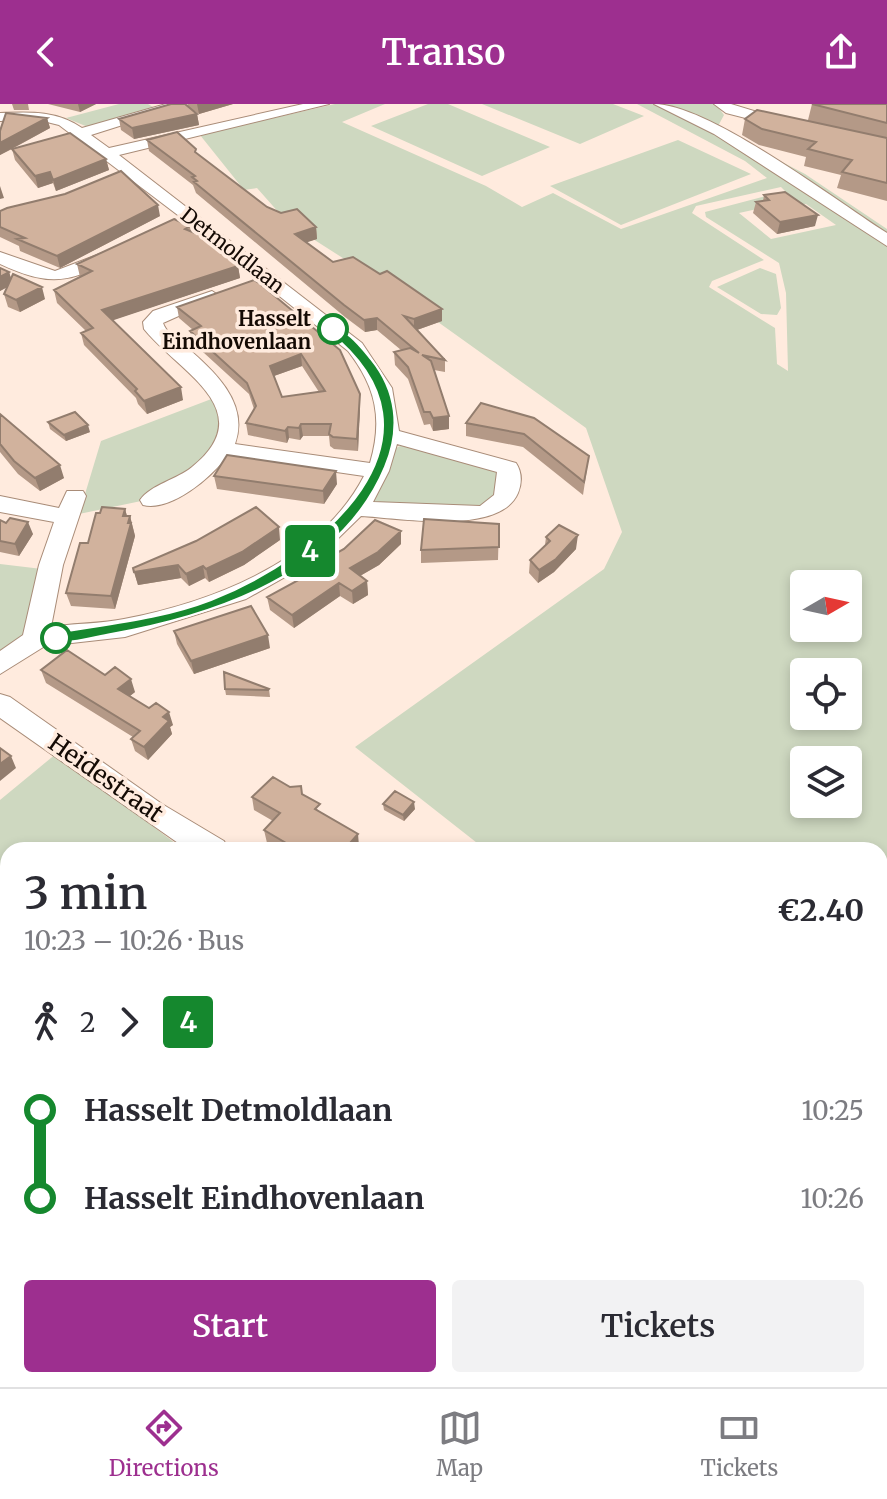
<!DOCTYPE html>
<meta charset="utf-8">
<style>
:root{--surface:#fff;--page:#f2f2f3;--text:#2b2b33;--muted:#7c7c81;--line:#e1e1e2;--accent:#9d2f8f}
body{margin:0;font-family:Merriweather,serif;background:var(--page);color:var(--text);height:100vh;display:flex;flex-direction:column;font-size:30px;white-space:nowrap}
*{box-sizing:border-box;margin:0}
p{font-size:26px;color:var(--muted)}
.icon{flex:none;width:44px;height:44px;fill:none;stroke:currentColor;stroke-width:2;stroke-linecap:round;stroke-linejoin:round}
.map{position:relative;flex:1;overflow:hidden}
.panel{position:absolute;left:0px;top:738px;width:888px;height:546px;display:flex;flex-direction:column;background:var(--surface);border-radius:24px 24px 0 0;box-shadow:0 4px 12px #0003}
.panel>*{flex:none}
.badge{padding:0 16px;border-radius:6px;font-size:28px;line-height:52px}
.needle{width:52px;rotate:81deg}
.controls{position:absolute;left:790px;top:466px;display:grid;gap:16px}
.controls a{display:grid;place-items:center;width:72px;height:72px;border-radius:8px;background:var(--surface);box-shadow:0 4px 12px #0003;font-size:40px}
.map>.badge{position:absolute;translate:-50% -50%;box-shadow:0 0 0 4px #fff}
.legs{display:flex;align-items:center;gap:12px;height:88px;padding:0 24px;font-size:26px}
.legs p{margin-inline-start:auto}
.summary{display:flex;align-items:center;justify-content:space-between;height:136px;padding:0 24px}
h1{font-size:44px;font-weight:600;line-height:60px}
.cta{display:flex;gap:16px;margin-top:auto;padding:16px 24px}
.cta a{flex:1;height:92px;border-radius:8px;background:var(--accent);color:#fff;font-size:32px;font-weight:600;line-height:92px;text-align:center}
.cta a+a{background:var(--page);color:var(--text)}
ul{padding:0 24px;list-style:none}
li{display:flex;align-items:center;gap:28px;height:88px;font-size:30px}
li i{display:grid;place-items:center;width:12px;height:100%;margin:0 10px;background:currentColor}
li i::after{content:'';width:20px;height:20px;margin:-10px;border:6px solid;border-radius:50%;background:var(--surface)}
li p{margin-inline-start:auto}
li:first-child i{background:linear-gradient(#0000 50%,currentColor 0)}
li:last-child i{background:linear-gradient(currentColor 50%,#0000 0)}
header{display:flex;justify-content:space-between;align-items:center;height:104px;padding:0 24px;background:var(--accent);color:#fff;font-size:36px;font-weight:600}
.dock{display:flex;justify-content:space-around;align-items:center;height:112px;border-top:2px solid var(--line);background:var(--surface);font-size:22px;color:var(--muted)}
.dock a{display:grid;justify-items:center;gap:4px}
.dock .current{color:var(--accent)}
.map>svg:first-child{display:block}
.green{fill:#ced8c0;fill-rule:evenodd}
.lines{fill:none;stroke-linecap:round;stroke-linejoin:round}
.minor-casing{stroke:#a98c78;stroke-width:2}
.minor{fill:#fff;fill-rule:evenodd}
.wall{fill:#b49987;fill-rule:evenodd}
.shaded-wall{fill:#927d6e}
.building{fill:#d1b29d;stroke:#927d6e;stroke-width:2;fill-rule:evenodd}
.line-1{fill:#15882e;stroke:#fff;stroke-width:2}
.stop-1-dot{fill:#fff;stroke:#15882e;stroke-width:4}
.labels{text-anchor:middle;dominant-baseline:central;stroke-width:7;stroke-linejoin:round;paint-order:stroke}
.far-street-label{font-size:20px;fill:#140a04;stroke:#ffebde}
.far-stop-label{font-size:20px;font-weight:bold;fill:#140a04;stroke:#ffebde;text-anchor:end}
.street-label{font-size:24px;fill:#140a04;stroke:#ffebde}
</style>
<header><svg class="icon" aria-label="back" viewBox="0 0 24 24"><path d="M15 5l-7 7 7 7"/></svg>Transo<svg class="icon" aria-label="share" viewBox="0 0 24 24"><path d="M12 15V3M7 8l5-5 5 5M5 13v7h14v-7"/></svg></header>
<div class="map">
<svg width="887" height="1283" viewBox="0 0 887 1283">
<rect width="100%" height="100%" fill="#ffebde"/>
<path class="green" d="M 119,0 L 148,0 L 153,3 L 88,23 L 66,14 Z
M 335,0 L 385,0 L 342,18 L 486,82 L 522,103 L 553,89 L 621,125 L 767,74 L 745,57 L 637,0 L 716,0 L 724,11 L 717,24 L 805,70 L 887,125 L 887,1058 L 880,1055 L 880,746 L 486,746 L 355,643 L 604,465 L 622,428 L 586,324 L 396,188 L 288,119 L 257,84 L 244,86 L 200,31 ZM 781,83 L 785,87 L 705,108 L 706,113 L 779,159 L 786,189 L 788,267 L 777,260 L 775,224 L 709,183 L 712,177 L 764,156 L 692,109 L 696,102 ZM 789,98 L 794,102 L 806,100 L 836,121 L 771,135 L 739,109 ZM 804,480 L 848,480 L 848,524 L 804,524 ZM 804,568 L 848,568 L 848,612 L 804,612 ZM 804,656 L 848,656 L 848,700 L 804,700 Z
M 428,0 L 448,0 L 550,43 L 482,72 L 371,22 Z
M 482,0 L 613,0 L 644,12 L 580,40 Z
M 678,36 L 751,70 L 621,121 L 550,82 Z
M 760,164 L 776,170 L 781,204 L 777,211 L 761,210 L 717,183 Z
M 214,294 L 220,304 L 220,333 L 204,356 L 146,396 L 79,410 L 101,337 Z
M 404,340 L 503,365 L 492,404 L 377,401 L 373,397 L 396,344 Z
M 0,460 L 42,465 L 24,537 L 0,554 Z
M 57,649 L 184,746 L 8,746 L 8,898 L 0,904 L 0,696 Z"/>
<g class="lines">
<defs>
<path id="minor" d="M 166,0 L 189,0 L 91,31 L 109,44 L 303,0 L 329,0 L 119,51 L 362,239 L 392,284 L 399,327 L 516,359 C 522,368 522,379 518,389 C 500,432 400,414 361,412 L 317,455 L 246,495 L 125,533 L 45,542 L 0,570 L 0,547 L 23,531 L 39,461 L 54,418 L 0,408 L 0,392 L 59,404 L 67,387 L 83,387 L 86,392 L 63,461 L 51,523 C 75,519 100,520 124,515 C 213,498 320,457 364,372 L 227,352 C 212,373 171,408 143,401 L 140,396 C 150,381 178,375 192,363 C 263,306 176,266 144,225 L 143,218 L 153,207 L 212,187 L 221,193 L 163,219 C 166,228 176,235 184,241 C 213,266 250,298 235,340 L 370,359 C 383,315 376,283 348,247 L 183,115 L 59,21 L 39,16 L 0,17 L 0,9 C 29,8 57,6 82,24 ZM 397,340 L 497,368 L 494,391 L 480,402 L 373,398 L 389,367 Z
M 654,0 C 709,0 835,96 887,129 L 887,142 L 714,30 Z
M 714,0 L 731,0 L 793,19 L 785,24 L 726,9 Z
M 110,146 L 116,147 L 116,155 C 68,179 50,183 0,160 L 0,148 L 55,167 Z
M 0,590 L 10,593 L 162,700 L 224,737 L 228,746 L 188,746 L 0,614 Z
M 880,1051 L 887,1053 L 887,1090 L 880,1088 Z
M 8,1162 L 8,1211 L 0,1215 L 0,1166 Z
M 0,1257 L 8,1261 L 8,1276 L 22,1276 L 25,1283 L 0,1283 Z"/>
</defs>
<use href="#minor" class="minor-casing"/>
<use href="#minor" class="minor"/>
</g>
<path class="wall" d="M 12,0 L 28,0 L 29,6 L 14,6 Z
M 48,0 L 96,0 L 80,8 Z
M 188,0 L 233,0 L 199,10 L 191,5 L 197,10 L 199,21 L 134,35 L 121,26 L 119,15 L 188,3 Z
M 812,0 L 887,0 L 887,97 L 837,84 L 841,71 L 804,62 L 806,53 L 759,41 L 742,31 L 745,15 L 808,16 Z
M 47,14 L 50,24 L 12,45 L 106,55 L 109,66 L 56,87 L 53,79 L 38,84 L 15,56 L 12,45 L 0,51 L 0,27 Z
M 147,36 L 197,50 L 267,103 L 316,123 L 317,135 L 306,138 L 333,158 L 380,170 L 442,205 L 442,217 L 417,226 L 445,256 L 445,268 L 434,266 L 449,312 L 449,325 L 433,327 L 430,320 L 424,321 L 408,275 L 395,261 L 394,248 L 401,246 L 377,226 L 365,228 L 345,213 L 196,89 L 193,81 L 149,47 Z
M 764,91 L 815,122 L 777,130 L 753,109 L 756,98 L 763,97 Z
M 0,107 L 160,112 L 60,164 L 20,147 L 19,142 L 0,133 Z
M 190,122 L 191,127 L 238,162 L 240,174 L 112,216 L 183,296 L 147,310 L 138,300 L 136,294 L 84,241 L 81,229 L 86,227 L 57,199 L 54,186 L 80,173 L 77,160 Z
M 0,164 L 9,168 L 11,175 L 45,195 L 20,208 L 8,203 L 4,190 L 7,183 L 0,187 Z
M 254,176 L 360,290 L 360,302 L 358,347 L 334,345 L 330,342 L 329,332 L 303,332 L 300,336 L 289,334 L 287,339 L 248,331 L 246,319 L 254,305 L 249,290 L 192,238 L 190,227 L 193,226 L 179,214 L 177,203 ZM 302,262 L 319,288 L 282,293 L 274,272 Z
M 481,299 L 589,352 L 583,391 L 523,343 L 466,332 L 466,319 Z
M 0,310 L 64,374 L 40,387 L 18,370 L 0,348 Z
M 48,318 L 90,328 L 66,337 L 50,325 Z
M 214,372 L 337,380 L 324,400 L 217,385 Z
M 125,405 L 127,412 L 130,412 L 135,432 L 115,505 L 71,502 L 66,489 L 88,439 Z
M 0,416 L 33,430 L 19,452 L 0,448 Z
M 499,420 L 498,456 L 421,459 L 421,446 Z
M 546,433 L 576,445 L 554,468 L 538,479 L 529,469 L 530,456 L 545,441 Z
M 280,436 L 244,461 L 209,478 L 205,474 L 189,482 L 181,474 L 138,481 L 133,464 Z
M 401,440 L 379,461 L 360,472 L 367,477 L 368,491 L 353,500 L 340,492 L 294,524 L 270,506 L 267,493 L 324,462 L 324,456 Z
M 174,527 L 270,544 L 194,570 L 177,540 Z
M 41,566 L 105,571 L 135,588 L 130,592 L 173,621 L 170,623 L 172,630 L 148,656 L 135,647 L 131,635 L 133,633 L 46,579 Z
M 225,585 L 269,585 L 270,593 L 226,591 Z
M 302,690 L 321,709 L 359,742 L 356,746 L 279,746 L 267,739 L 264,726 L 273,717 L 254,706 L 252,693 Z
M 383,700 L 415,705 L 404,717 L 384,706 Z
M 8,913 L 8,944 L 0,937 L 0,920 Z
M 887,1130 L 887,1200 L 880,1220 L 880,1152 L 885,1132 Z"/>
<path class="shaded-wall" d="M 78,0 L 96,0 L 80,8 Z
M 197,0 L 233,0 L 199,10 Z
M 197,10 L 199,21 L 134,35 L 132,24 Z
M 47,14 L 50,24 L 0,51 L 0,39 Z
M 106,55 L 109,66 L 56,87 L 53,76 Z
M 50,68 L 53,79 L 38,84 L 35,72 Z
M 0,82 L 4,94 L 0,95 Z
M 158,101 L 160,112 L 60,164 L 57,152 Z
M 818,111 L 815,122 L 777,130 L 780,118 Z
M 316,123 L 317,135 L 296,142 L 295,130 Z
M 238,162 L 240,174 L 105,219 L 102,206 Z
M 9,168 L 13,180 L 0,187 L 0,173 Z
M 42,183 L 45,195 L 20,208 L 16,196 Z
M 442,205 L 442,217 L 414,227 L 414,215 Z
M 377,214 L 377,226 L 365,228 L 364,216 Z
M 301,250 L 302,262 L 271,273 L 270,262 Z
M 181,283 L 183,296 L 147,310 L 144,297 Z
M 360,290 L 360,302 L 358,347 L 357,335 Z
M 449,312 L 449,325 L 433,327 L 433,314 Z
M 301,320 L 303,332 L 300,336 L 299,324 Z
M 88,321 L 90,328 L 66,337 L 64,331 Z
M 288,323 L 289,334 L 287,339 L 285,327 Z
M 60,361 L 64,374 L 40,387 L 35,374 Z
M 336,367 L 337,380 L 324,400 L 323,387 Z
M 125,405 L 128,416 L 130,412 L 135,432 L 115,505 L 111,492 Z
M 28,418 L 33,430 L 19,452 L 15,440 Z
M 279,423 L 280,436 L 244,461 L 209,478 L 206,465 Z
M 401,427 L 401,440 L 379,461 L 351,477 L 350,464 Z
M 578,431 L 576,445 L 554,468 L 538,479 L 539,466 Z
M 178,461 L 181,474 L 138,481 L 134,468 Z
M 203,462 L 205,474 L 189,482 L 186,470 Z
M 367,477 L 368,491 L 353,500 L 352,487 Z
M 339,479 L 340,492 L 294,524 L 292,511 Z
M 268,531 L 270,544 L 194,570 L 191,557 Z
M 131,575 L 135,588 L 122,598 L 118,585 Z
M 169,608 L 173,621 L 170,623 L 172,630 L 148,656 L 144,643 L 163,613 Z
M 11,652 L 16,664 L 0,677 L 0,660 Z
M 414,698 L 415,705 L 404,717 L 403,711 Z
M 358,730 L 359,742 L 356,746 L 344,746 Z
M 151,1276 L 161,1276 L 155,1283 L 145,1283 Z
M 289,1276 L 293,1276 L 287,1283 L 283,1283 Z"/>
<path class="building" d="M 171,0 L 185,0 L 197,10 L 132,24 L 119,15 Z
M 812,0 L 887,0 L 887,19 Z
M 757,6 L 887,34 L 887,79 L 842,68 L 852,56 L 808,45 L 816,38 L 762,25 L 745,15 Z
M 6,9 L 47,14 L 0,39 L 0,27 Z
M 177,28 L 196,45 L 195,48 L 267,103 L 281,109 L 297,105 L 316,123 L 295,130 L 333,158 L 353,153 L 380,170 L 387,167 L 442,205 L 414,215 L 404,212 L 445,256 L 422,251 L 431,257 L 449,312 L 433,314 L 430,308 L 424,308 L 408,263 L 394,248 L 410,244 L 419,249 L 377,214 L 364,216 L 344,201 L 194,78 L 197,77 L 192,73 L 195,72 L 147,36 Z
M 70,29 L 106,55 L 53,76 L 50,68 L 35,72 L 12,45 Z
M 121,67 L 158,101 L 57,152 L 17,135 L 25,134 L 0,123 L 0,107 L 7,104 L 65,90 Z
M 785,88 L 818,111 L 780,118 L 756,98 L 769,96 L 764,91 Z
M 174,115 L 190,122 L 185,125 L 200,131 L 238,162 L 102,206 L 181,283 L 144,297 L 135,287 L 137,285 L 81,229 L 93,224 L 54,186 L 92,167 L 77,160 Z
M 0,164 L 9,168 L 0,173 Z
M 13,170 L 42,183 L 16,196 L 4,190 Z
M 254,176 L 259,179 L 340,246 L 360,290 L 357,335 L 333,333 L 329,330 L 331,320 L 301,320 L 299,324 L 288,323 L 285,327 L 246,319 L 256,302 L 247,279 L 190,227 L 201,222 L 177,203 ZM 301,250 L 325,287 L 282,293 L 270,262 Z
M 481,299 L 534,314 L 589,352 L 584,378 L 524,330 L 466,319 Z
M 75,308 L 88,321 L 64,331 L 48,318 Z
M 0,310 L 60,361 L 35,374 L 14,357 L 0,340 Z
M 227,351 L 336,367 L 323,387 L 214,372 Z
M 102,403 L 125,405 L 123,412 L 130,412 L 128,419 L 131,419 L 111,492 L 66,489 L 80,439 L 88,439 L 96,409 L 100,409 Z
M 256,403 L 279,423 L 242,448 L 206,465 L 203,462 L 186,470 L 178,461 L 134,468 L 133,464 L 196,437 Z
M 10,414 L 28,418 L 15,440 L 0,437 L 0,416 L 6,419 Z
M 424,415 L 499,420 L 499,443 L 421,446 Z
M 375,416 L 401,427 L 378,448 L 350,464 L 367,477 L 352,487 L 339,479 L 292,511 L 267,493 L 328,460 L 324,456 L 344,445 Z
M 559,421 L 578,431 L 556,455 L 539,466 L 530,456 L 550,437 L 546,433 Z
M 251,502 L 268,531 L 191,557 L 174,527 Z
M 67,546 L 105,571 L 115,563 L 131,575 L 118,585 L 149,604 L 156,599 L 169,608 L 163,613 L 169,617 L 144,643 L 131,635 L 140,627 L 41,566 Z
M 224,568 L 269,585 L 268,586 L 225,585 Z
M 0,644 L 11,652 L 0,660 Z
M 273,673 L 290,683 L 301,682 L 302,690 L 320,700 L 315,705 L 358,730 L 344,746 L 298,746 L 264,726 L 280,709 L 252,693 Z
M 395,687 L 414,698 L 403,711 L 383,700 Z
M 8,913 L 8,940 L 0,933 L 0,920 Z
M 887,1148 L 887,1188 L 880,1185 L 880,1175 Z
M 880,1194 L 887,1198 L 880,1220 Z
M 92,1276 L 151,1276 L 145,1283 L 93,1283 L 90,1279 Z
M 266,1276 L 289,1276 L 283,1283 L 261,1283 Z
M 706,1276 L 731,1276 L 729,1283 L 704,1283 Z"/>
<path class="line-1" d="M 329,223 C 345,222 361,243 371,255 C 397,287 401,325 385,363 C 341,469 215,512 111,530 C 93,533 69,541 51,537 L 49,534 L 56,529 C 108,520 162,515 211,496 C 321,453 462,334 329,228 Z"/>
<g class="stop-1-dot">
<circle cx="333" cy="225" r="14"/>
<circle cx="56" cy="534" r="14"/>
</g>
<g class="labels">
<g class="far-street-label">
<text transform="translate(233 146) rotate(38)">Detmoldlaan</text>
</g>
<g class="far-stop-label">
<text x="311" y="214">Hasselt<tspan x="311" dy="23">Eindhovenlaan</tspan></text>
</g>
<g class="street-label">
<text transform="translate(106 674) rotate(35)">Heidestraat</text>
</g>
</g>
</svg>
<div class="controls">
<a><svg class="needle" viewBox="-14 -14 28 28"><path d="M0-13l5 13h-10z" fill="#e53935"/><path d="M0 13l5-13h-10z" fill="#7c7c81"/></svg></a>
<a><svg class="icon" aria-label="locate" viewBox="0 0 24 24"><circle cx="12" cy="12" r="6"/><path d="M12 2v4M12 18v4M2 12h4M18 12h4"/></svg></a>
<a><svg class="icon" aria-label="layers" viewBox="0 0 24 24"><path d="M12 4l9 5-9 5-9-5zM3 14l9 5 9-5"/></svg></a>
</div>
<b class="badge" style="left:310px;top:447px;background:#15882e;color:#fff">4</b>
<section class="panel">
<div class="summary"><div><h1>3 min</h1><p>10:23 – 10:26 · Bus</p></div><b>€2.40</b></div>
<div class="legs"><svg class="icon" aria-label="walk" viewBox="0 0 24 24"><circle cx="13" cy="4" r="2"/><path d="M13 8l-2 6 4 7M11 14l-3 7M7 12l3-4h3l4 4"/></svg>2<svg class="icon" aria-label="forward" viewBox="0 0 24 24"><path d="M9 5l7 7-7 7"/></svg><b class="badge" style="background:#15882e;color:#fff">4</b></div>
<ul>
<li><i style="color:#15882e"></i><b>Hasselt Detmoldlaan</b><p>10:25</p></li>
<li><i style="color:#15882e"></i><b>Hasselt Eindhovenlaan</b><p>10:26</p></li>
</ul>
<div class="cta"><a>Start</a><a>Tickets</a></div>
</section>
</div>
<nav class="dock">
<a class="current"><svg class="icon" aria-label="directions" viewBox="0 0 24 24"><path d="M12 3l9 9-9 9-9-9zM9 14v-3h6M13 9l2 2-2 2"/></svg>Directions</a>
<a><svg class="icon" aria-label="map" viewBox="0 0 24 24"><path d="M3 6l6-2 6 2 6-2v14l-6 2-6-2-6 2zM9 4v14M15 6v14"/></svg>Map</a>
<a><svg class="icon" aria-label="tickets" viewBox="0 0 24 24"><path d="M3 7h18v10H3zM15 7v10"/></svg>Tickets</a>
</nav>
